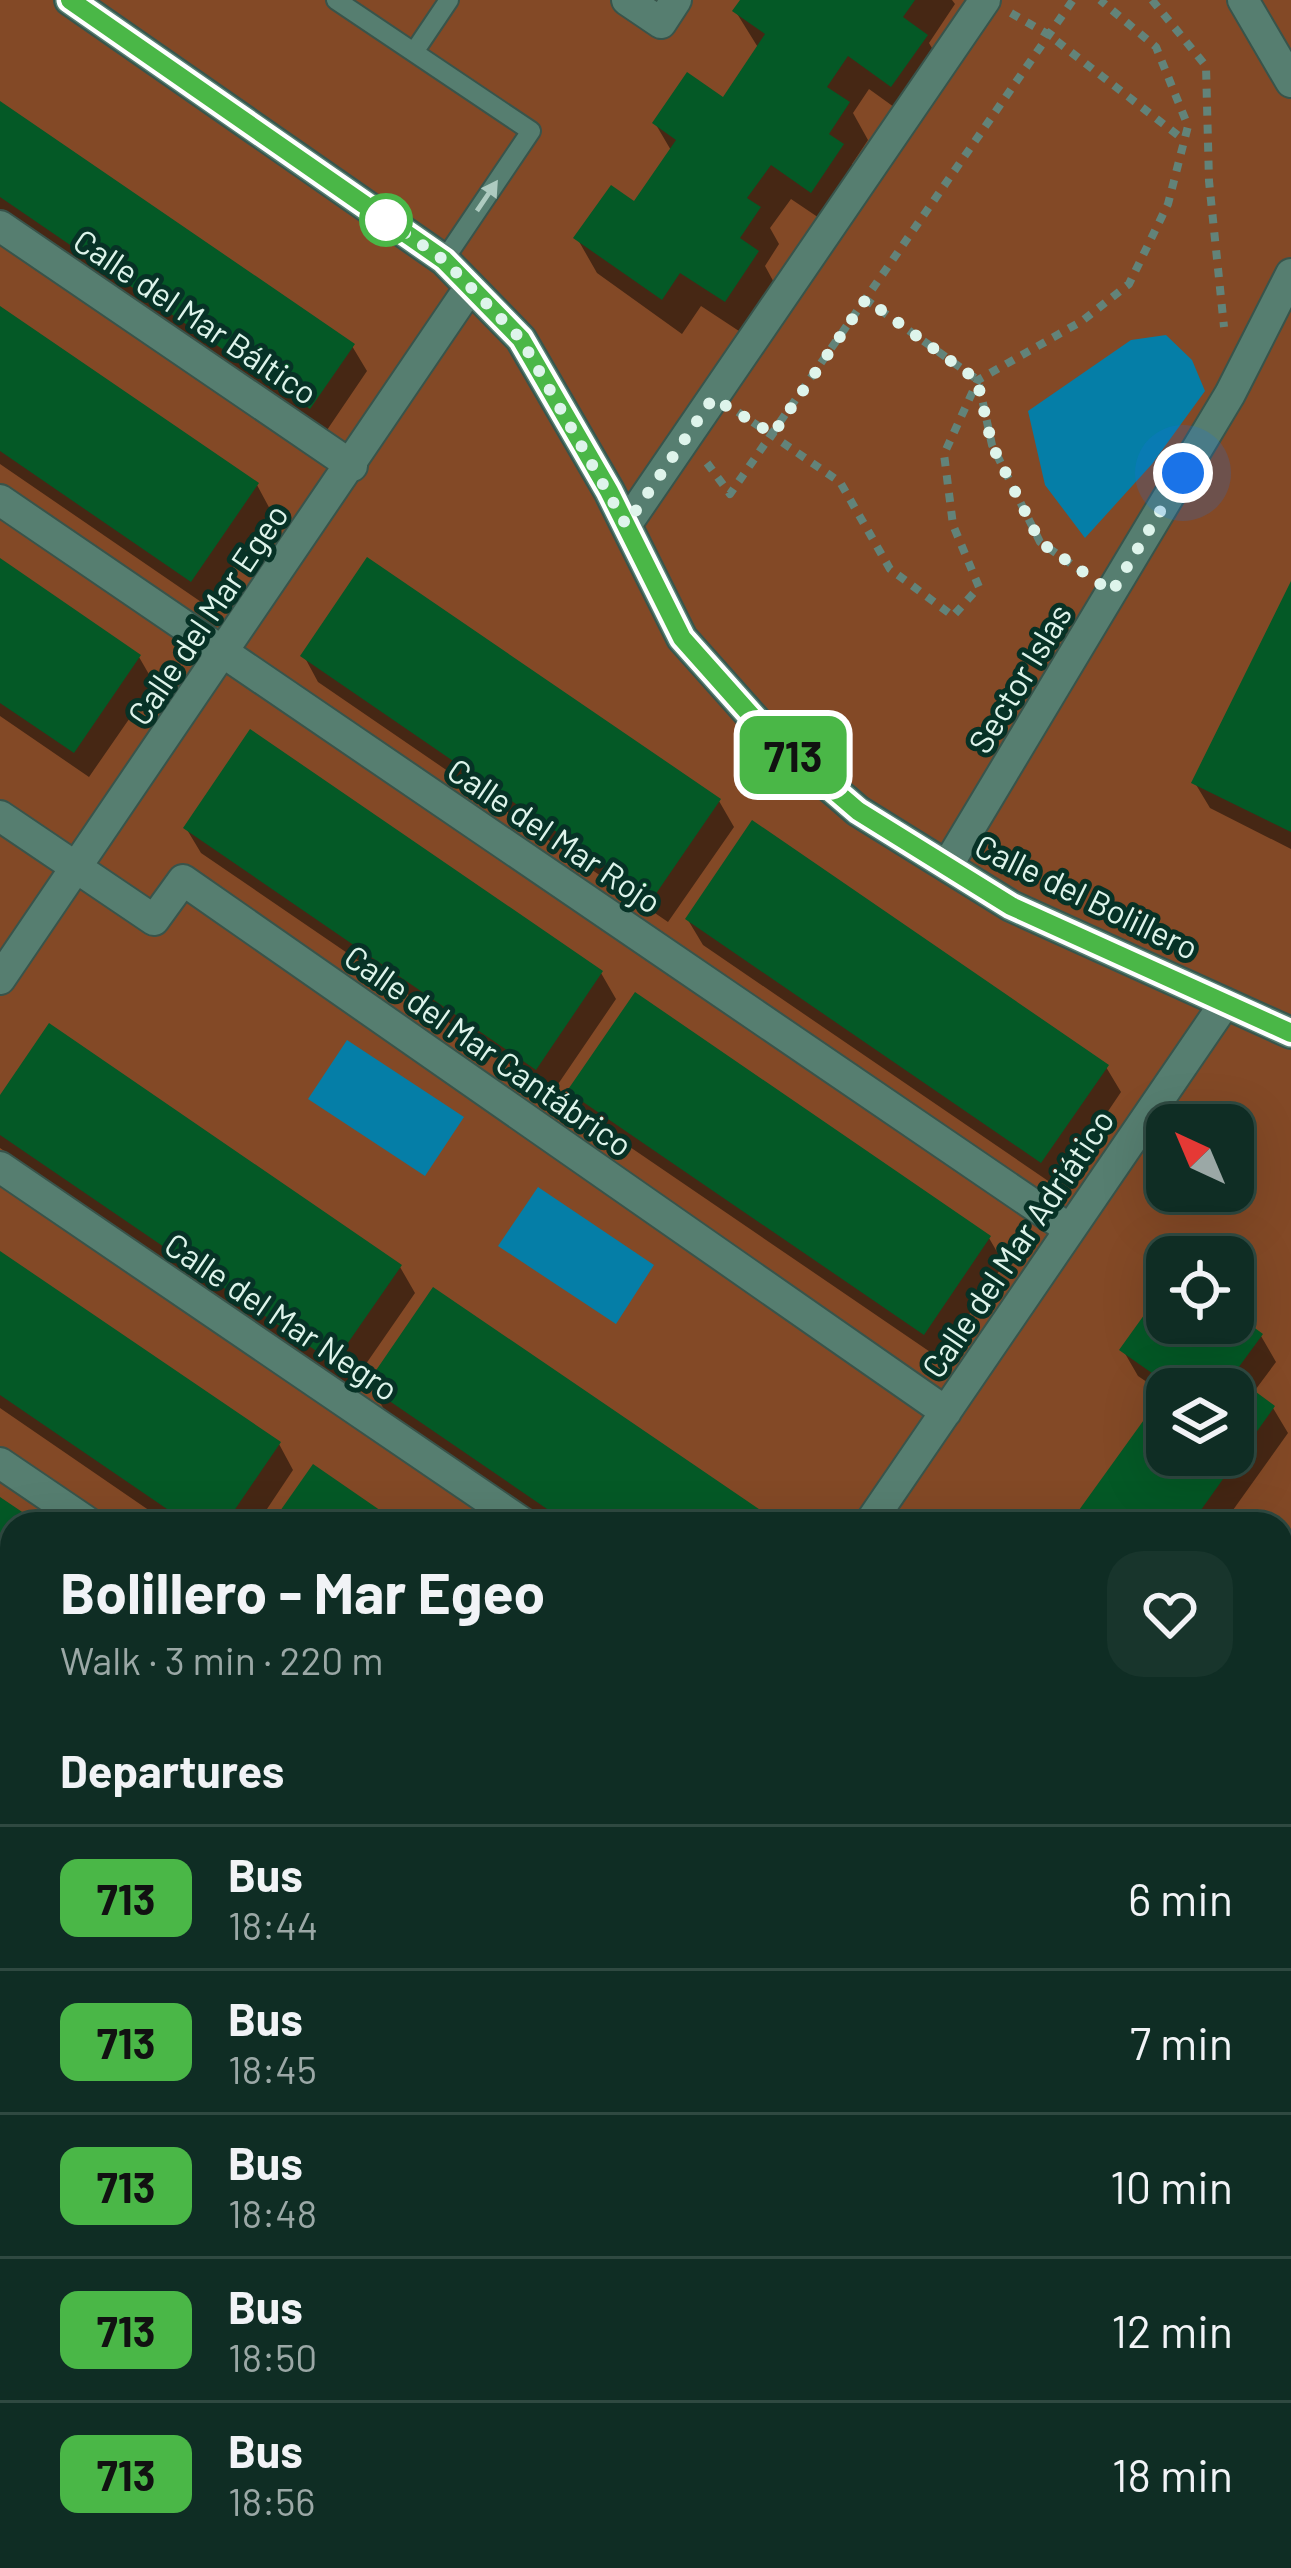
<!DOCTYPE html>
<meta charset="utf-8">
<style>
:root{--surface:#0f2d24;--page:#18352c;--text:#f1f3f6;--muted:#9ba8a6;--line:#2f4941}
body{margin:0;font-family:Barlow,sans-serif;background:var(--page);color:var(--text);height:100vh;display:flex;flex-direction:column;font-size:45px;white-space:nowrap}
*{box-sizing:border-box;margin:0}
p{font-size:39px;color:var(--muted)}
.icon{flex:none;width:66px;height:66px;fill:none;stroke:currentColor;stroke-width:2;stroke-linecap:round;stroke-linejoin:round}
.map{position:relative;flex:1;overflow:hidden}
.side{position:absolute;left:0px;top:1512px;width:1293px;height:1056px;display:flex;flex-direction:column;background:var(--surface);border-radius:36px 36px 0 0;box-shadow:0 12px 48px #0002,0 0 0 3px var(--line)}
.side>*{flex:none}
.badge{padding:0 24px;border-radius:18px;font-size:42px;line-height:78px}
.needle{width:78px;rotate:316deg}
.tools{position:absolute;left:1146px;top:1104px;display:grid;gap:24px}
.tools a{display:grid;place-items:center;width:108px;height:108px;border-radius:24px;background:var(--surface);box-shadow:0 12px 48px #0002,0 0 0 3px var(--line);font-size:60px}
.you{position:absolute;width:60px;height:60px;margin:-30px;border:9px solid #fff;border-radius:50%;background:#1a73e8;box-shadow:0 0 0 18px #1a73e833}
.map>.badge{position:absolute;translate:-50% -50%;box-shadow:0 0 0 6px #fff}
h2{padding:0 60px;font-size:45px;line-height:108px}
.round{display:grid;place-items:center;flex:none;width:126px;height:126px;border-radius:36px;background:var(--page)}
.overview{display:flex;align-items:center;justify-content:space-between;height:204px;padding:0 60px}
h1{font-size:57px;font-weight:700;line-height:90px}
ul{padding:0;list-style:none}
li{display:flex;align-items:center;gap:36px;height:144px;padding:0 60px;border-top:3px solid var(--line)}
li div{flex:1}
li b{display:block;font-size:45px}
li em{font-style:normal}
li .badge{min-width:132px;font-weight:700;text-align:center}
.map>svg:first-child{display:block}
.green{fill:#834926;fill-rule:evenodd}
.water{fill:#057ea7}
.shadow{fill:#0007;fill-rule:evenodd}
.building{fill:#045926;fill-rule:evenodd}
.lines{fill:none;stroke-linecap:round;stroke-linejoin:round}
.lane-casing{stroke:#38544b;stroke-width:22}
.street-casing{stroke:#38544b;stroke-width:34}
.secondary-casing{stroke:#38544b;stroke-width:34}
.path{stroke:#628379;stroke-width:8;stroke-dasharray:9 9;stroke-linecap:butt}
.lane{stroke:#567e70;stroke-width:18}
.street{stroke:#567e70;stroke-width:30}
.secondary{stroke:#567e70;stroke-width:30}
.oneway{fill:#aecbc0}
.line-casing{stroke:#fff;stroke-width:27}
.line{stroke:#4ab747;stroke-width:18}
.walk{stroke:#def4eb;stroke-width:12;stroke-dasharray:0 21.6}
.stop-dot{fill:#fff;stroke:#4ab747;stroke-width:6}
.labels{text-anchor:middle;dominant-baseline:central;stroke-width:10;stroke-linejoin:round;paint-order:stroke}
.street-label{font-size:33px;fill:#def4eb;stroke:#073226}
</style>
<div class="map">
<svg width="1291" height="2568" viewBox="0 0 1291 2568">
<rect width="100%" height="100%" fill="#143c30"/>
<path class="green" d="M 0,0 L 1291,0 L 1291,2568 L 0,2568 ZM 1167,1125 L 1233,1125 L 1233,1191 L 1167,1191 ZM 1167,1257 L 1233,1257 L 1233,1323 L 1167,1323 ZM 1167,1389 L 1233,1389 L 1233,1455 L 1167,1455 ZM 12,1524 L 1281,1524 L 1281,2556 L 12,2556 Z"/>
<path class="water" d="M 1166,335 L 1192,360 L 1205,391 L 1152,464 L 1085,538 L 1045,485 L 1028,411 L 1131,340 Z
M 347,1040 L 464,1117 L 425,1176 L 308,1099 Z
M 538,1187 L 654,1265 L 616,1324 L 498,1246 Z
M 1106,2556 L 1240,2556 L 1244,2568 L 1096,2568 Z"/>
<path class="shadow" d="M 744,0 L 952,0 L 955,4 L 929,43 L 946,72 L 912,120 L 869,89 L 853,113 L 868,140 L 852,164 L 862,181 L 831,226 L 791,199 L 770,228 L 779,244 L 765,266 L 777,288 L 745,335 L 701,306 L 682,334 L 597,273 L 577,238 L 635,205 L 672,152 L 655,123 L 723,101 L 759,49 L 736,12 Z
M 0,105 L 352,346 L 367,371 L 325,433 L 0,211 Z
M 0,310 L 257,485 L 271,511 L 207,606 L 0,464 Z
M 0,562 L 139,657 L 154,683 L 89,777 L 0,716 Z
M 1291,588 L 1291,849 L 1210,808 L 1195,783 Z
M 304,656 L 719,801 L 734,827 L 668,922 L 318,682 Z
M 186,828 L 601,973 L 616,999 L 552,1093 L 201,853 Z
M 688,920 L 1106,1067 L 1121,1092 L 1057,1187 L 703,945 Z
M 571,1091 L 989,1238 L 1004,1264 L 939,1358 L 586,1117 Z
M 0,1100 L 400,1267 L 415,1293 L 350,1387 L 0,1148 Z
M 0,1254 L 279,1444 L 293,1470 L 257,1524 L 169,1524 L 0,1408 Z
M 1167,1288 L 1167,1323 L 1233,1323 L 1233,1316 L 1261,1336 L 1276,1362 L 1253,1393 L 1273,1408 L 1288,1433 L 1223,1524 L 1073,1524 L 1166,1395 L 1138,1376 L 1123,1350 ZM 1167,1389 L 1233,1389 L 1233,1455 L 1167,1455 Z
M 370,1385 L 775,1524 L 550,1524 L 385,1411 Z
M 0,1500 L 35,1524 L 12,1524 L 12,1590 L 0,1582 Z
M 217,2556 L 294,2556 L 286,2568 L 209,2568 Z
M 396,2556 L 607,2556 L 613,2566 L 391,2568 Z"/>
<path class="building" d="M 740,0 L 915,0 L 903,17 L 928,35 L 891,87 L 848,56 L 827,87 L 850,102 L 829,134 L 844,144 L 811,193 L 771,165 L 747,198 L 761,207 L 740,238 L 759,251 L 725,302 L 680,273 L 662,300 L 573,238 L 611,185 L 634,201 L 676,140 L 652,123 L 687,72 L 723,97 L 765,34 L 732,11 Z
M 0,101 L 355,344 L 310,409 L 0,197 Z
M 0,306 L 259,483 L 191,582 L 0,451 Z
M 367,557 L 721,799 L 653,898 L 300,656 Z
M 0,558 L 141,655 L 74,753 L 0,703 Z
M 1291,581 L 1291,832 L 1191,783 Z
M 250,729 L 603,971 L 536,1070 L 183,828 Z
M 752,820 L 1109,1065 L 1041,1163 L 685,919 Z
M 635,992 L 991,1236 L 924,1335 L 567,1091 Z
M 49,1023 L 402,1265 L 334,1363 L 0,1135 L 0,1095 Z
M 0,1251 L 281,1442 L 225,1524 L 189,1524 L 0,1395 Z
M 1167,1283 L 1167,1323 L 1233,1323 L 1233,1312 L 1263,1334 L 1233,1375 L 1275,1406 L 1191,1524 L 1069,1524 L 1169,1385 L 1119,1350 ZM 1167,1389 L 1233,1389 L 1233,1455 L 1167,1455 Z
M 433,1287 L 781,1524 L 569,1524 L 366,1385 Z
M 313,1464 L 400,1524 L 271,1524 Z
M 0,1497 L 40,1524 L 12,1524 L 12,1577 L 0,1569 Z
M 214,2556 L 278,2556 L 270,2568 L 206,2568 Z
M 395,2556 L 604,2556 L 595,2568 L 387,2568 Z"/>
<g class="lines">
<defs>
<path id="lane" d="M 336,0 L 531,131 L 444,260
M 414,52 L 449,0"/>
<path id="street" d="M 70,0 L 444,260 L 521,339 L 609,491 L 682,638 L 764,730 L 858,811 L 1011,906 L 1291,1033
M 627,0 L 661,23 L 676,0
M 1243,0 L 1291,82
M 0,226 L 352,466
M 0,500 L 1069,1229
M 626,525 L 985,0
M 0,816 L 154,920 L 183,880 L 946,1412
M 947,866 L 1230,394 L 1291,274
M 0,979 L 470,287
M 0,1167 L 524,1524
M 0,1463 L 90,1524
M 869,1524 L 1225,1003
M 0,1759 L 12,1767
M 0,1852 L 12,1861
M 1281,1981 L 1291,1972
M 932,2556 L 937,2568"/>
<path id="secondary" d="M 1281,2443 L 1291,2450
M 965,2568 L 969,2556"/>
</defs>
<use href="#lane" class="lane-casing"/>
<use href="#street" class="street-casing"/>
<use href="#secondary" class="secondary-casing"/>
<path class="path" d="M 1152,0 L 1206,66 L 1209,181 L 1224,327
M 1011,13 L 1049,35 L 1184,140
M 865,299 L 978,380 L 992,445 L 1040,542 L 1087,575
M 738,412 L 840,482 L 890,569 L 953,616 L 979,587 L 953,525 L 944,454 L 978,380 L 1082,321 L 1129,284 L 1168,204 L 1188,126 L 1156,47 L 1100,0
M 707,463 L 730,494 L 1073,0
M 0,1642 L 12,1650
M 868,2556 L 876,2568"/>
<use href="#lane" class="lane"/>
<use href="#street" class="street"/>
<use href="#secondary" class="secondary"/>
</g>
<defs><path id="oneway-solid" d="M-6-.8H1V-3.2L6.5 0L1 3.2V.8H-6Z" transform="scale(3)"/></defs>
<use class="oneway" href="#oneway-solid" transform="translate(487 196) rotate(-56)"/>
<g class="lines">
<defs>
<path id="line" d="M 70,0 L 444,260 L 521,339 L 609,491 L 682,638 L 764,730 L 858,811 L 1011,906 L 1291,1033"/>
</defs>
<use href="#line" class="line-casing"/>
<use href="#line" class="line"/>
<path class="walk" d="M 386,220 L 369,208 L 444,260 L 521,339 L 626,525 L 713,398 L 773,434 L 866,299 L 977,380 L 992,445 L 1040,542 L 1112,592 L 1183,473"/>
</g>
<circle class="stop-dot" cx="386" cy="220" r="24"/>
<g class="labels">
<g class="street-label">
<text transform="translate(196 316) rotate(34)">Calle del Mar Báltico</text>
<text transform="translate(207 614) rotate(-56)">Calle del Mar Egeo</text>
<text transform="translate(1019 678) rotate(-59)">Sector Islas</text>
<text transform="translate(555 835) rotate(34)">Calle del Mar Rojo</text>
<text transform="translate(1087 896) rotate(26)">Calle del Bolillero</text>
<text transform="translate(489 1050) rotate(35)">Calle del Mar Cantábrico</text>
<text transform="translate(1017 1243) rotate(-56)">Calle del Mar Adriático</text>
<text transform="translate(282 1316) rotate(34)">Calle del Mar Negro</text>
</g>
</g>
</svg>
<div class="tools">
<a><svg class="needle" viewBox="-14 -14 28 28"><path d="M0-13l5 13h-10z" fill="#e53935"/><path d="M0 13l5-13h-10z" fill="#9ba8a6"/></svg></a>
<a><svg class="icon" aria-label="locate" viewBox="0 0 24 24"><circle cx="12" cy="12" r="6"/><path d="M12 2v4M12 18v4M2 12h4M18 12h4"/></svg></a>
<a><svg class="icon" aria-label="layers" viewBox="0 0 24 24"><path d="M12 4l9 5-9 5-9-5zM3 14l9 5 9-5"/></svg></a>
</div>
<div class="you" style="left:1183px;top:473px"></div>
<b class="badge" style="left:793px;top:755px;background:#4ab747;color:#111">713</b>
<section class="side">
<div class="overview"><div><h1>Bolillero - Mar Egeo</h1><p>Walk · 3 min · 220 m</p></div><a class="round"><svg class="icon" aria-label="heart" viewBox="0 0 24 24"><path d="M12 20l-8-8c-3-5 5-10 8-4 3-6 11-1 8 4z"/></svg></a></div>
<h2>Departures</h2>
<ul>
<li><span class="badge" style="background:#4ab747;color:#111">713</span><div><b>Bus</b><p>18:44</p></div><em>6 min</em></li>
<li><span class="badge" style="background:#4ab747;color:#111">713</span><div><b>Bus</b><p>18:45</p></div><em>7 min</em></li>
<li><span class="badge" style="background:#4ab747;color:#111">713</span><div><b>Bus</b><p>18:48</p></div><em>10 min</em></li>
<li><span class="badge" style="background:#4ab747;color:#111">713</span><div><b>Bus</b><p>18:50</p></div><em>12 min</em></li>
<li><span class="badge" style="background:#4ab747;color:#111">713</span><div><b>Bus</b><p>18:56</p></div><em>18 min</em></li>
</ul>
</section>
</div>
